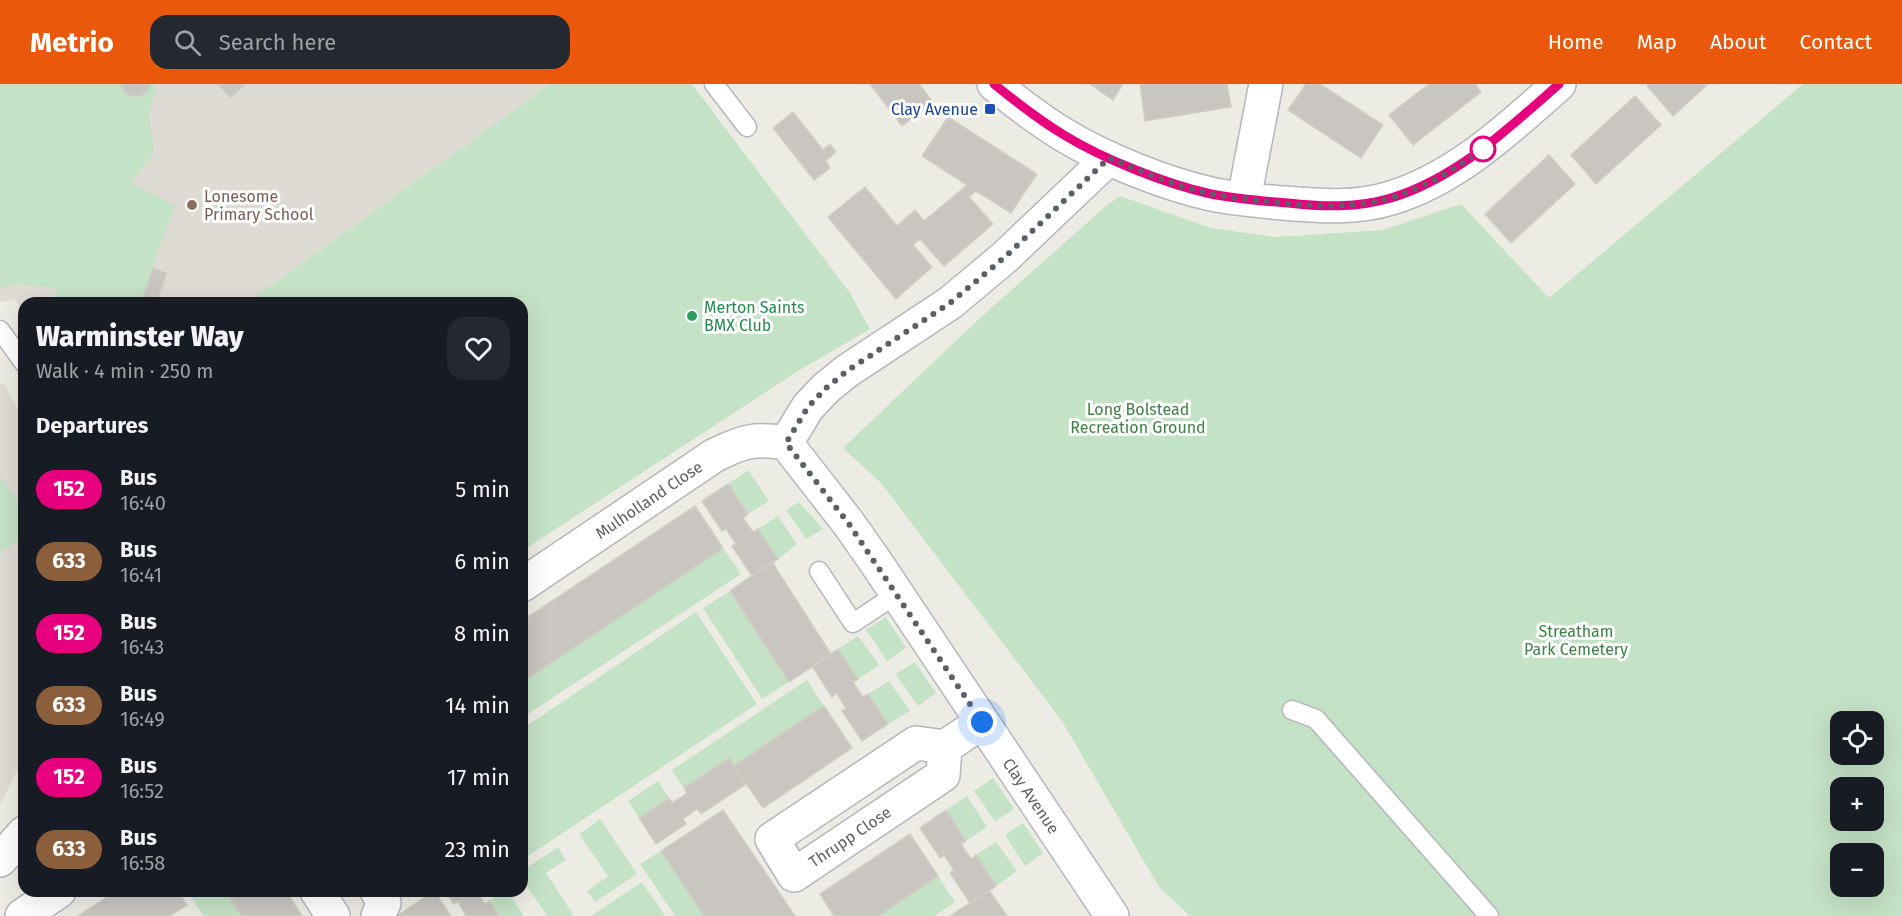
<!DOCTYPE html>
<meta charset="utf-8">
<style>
:root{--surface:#171b24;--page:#242831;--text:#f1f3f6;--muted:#9ea1a6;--accent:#ea580c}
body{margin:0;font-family:"Fira Sans",sans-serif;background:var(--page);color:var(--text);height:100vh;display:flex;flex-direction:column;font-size:22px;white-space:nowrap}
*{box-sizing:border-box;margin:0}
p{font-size:20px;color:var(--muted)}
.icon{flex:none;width:33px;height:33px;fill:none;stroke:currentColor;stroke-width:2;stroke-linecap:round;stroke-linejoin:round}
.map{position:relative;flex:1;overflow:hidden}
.drawer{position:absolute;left:18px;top:213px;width:510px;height:600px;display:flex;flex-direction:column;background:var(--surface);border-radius:18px;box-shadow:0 6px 24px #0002}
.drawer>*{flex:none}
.badge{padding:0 12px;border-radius:20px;font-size:21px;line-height:39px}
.fabs{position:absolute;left:1830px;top:627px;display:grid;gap:12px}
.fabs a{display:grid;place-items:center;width:54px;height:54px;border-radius:12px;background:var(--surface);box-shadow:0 6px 24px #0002;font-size:30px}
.you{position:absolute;width:30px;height:30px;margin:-15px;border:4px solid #fff;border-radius:50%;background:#1a73e8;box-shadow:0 0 0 9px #1a73e833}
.map>.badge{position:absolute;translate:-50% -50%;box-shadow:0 0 0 3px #fff}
h2{padding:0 18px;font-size:22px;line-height:54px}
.round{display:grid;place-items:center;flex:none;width:63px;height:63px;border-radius:18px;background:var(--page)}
.summary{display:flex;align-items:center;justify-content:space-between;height:102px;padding:0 18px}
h1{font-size:28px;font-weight:800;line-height:45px}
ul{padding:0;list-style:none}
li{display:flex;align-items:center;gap:18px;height:72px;padding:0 18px}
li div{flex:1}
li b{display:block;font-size:22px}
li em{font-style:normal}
li .badge{min-width:66px;font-weight:700;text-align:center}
header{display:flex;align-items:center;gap:36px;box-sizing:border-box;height:84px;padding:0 30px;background:var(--accent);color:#fff}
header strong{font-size:28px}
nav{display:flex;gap:33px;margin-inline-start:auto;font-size:21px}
.search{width:420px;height:54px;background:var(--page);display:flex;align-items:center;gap:15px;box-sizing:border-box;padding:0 21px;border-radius:18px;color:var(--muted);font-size:22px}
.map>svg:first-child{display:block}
.education{fill:#dddbd3}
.green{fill:#c4e2c6;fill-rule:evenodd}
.building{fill:#c9c6c1;stroke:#d1cec3;stroke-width:1.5}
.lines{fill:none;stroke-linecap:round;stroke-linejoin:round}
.service-casing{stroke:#b5b6ba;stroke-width:21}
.minor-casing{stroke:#b5b6ba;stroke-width:36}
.service{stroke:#fff;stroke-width:18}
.minor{stroke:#fff;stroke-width:33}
.line-casing{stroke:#fff;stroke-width:14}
.line{stroke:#e6007e;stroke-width:9}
.walk{stroke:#5c5f63;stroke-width:6;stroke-dasharray:0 10.8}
.transit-dot{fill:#1a4fb4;stroke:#fff;stroke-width:2}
.stop-dot{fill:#fff;stroke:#e6007e;stroke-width:3}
.education-dot{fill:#8d6e63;stroke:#fff;stroke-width:2}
.leisure-dot{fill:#2e9e5b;stroke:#fff;stroke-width:2}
.labels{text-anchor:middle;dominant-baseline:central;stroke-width:6;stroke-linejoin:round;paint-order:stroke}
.transit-label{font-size:16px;fill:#164399;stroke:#fff;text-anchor:end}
.education-label{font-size:16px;fill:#785e54;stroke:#fff;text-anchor:start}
.leisure-label{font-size:16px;fill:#27864d;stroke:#fff;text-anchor:start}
.park-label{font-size:16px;fill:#3e8046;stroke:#fff}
.street-label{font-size:16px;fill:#5c5f63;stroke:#fff}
</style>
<header>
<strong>Metrio</strong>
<div class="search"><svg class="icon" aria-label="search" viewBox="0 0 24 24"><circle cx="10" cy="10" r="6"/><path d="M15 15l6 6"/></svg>Search here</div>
<nav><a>Home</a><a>Map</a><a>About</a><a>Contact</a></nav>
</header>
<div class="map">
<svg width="1902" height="832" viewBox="0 0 1902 832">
<rect width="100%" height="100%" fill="#edece4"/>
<path class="education" d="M 0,0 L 550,0 L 247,219 L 24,219 L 24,230 L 16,216 L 0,218 Z
M 0,300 L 4,300 L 24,335 L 24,672 L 0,722 Z"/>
<path class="green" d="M 0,0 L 155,0 L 155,7 L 149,32 L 154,68 L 131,99 L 175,121 L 140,219 L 52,219 L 58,204 L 15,200 L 0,204 Z
M 550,0 L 692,0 L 850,209 L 870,245 L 798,287 L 522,467 L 522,219 L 247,219 Z
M 1803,0 L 1902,0 L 1902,832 L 1190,832 L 1159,803 L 1062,637 L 881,399 L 843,364 L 981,233 L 1106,122 L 1120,112 L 1211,144 L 1276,153 L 1384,146 L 1461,120 L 1549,214 ZM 1840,638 L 1874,638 L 1874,670 L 1840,670 ZM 1840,704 L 1874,704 L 1874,736 L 1840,736 ZM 1840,770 L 1874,770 L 1874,802 L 1840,802 Z
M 748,386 L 769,417 L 748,430 L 728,400 Z
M 0,393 L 24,426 L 24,452 L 0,469 Z
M 799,418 L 823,445 L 806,455 L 786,426 Z
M 778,432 L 797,460 L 778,475 L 758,445 Z
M 723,464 L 741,490 L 522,634 L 522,598 Z
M 730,507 L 789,598 L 762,615 L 703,524 Z
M 696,528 L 757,620 L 522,776 L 522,645 Z
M 886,533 L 906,564 L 887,577 L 866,546 Z
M 858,552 L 879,581 L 858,595 L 838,565 Z
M 915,578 L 936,609 L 918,622 L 896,590 Z
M 807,596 L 824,622 L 734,682 L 728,674 L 684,704 L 672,686 Z
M 889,597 L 910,627 L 888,640 L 868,610 Z
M 993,694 L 1014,725 L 995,737 L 974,707 Z
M 658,697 L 669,714 L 639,734 L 628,717 Z
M 967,712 L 987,743 L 966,757 L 946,726 Z
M 600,735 L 637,790 L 595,818 L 587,807 L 608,792 L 579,750 Z
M 1023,739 L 1043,769 L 1025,782 L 1005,751 Z
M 996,758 L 1017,787 L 996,802 L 976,771 Z
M 558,763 L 566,776 L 546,789 L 574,832 L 547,832 L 522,795 L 522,787 Z
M 661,767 L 704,832 L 675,832 L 640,780 Z
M 938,792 L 955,818 L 934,832 L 878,832 Z
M 642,798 L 665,832 L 591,832 Z
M 187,807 L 225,807 L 242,832 L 203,832 Z
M 504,807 L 507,807 L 524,832 L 499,832 L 489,817 Z"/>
<path class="building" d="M 121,0 L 150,0 L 150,4 L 141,12 L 129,12 L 121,3 Z
M 217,0 L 245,0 L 231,14 Z
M 870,0 L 919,0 L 933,18 L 902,42 Z
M 1090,0 L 1123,0 L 1113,16 Z
M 1140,0 L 1227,0 L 1231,23 L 1145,37 Z
M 1306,0 L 1320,0 L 1383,41 L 1361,74 L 1288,26 Z
M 1429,0 L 1475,0 L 1481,8 L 1413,61 L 1389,31 Z
M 1650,0 L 1708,0 L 1673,32 L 1647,2 Z
M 1635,12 L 1661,41 L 1596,100 L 1571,71 Z
M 793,28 L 823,66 L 830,60 L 836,68 L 826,77 L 830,84 L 814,96 L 773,44 Z
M 948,33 L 1037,90 L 1011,129 L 976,107 L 969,113 L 993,140 L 944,182 L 920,155 L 913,161 L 932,183 L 896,215 L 828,133 L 865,103 L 897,142 L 915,126 L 924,137 L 967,101 L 922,72 Z
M 1549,71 L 1575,100 L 1511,159 L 1485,130 Z
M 153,184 L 167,189 L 156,219 L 141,219 Z
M 728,400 L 748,430 L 743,434 L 753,448 L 758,445 L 778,475 L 752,492 L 732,462 L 736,460 L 726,445 L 722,447 L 702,417 Z
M 695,422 L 723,464 L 528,594 L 522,585 L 522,537 Z
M 772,478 L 831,570 L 789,598 L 730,507 Z
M 838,565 L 858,595 L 853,598 L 863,613 L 868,610 L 888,640 L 862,657 L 842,627 L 846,624 L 836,609 L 832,613 L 812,582 Z
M 824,622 L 852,664 L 763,724 L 734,682 Z
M 729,674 L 746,700 L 701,730 L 697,725 L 683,735 L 686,740 L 656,760 L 639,734 L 669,714 L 672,719 L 680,714 L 687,709 L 684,704 Z
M 723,726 L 795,832 L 704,832 L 661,767 Z
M 946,726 L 966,757 L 961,760 L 971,775 L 976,771 L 996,802 L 970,819 L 950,789 L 954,786 L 944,771 L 940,774 L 920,744 Z
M 910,750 L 938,792 L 878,832 L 834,832 L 820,810 Z
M 989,806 L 1007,832 L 950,832 L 970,819 Z
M 116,807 L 177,807 L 187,821 L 170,832 L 78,832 Z
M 225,807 L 286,807 L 302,832 L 242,832 Z
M 434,807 L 451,832 L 397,832 Z
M 445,807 L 476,807 L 485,820 L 489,817 L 499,832 L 466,832 L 458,817 L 454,820 Z"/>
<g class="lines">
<defs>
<path id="service" d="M 714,0 L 747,43
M 0,246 L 24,279
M 819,487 L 853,539 L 897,510
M 1292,626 L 1316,635 L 1489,832"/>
<path id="minor" d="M 994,0 C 1016,18 1039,36 1064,51 C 1103,75 1166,100 1211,110 C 1235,115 1259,117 1283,119 C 1320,122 1356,125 1391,114 C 1457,94 1509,44 1559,0
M 1109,74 L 1005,173 L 950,219 L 847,287 L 826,304 L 808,323 L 786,359 L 849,440 L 875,477 L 1112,832
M 1244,115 L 1266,0
M 522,501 L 715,371 C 744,357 754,354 786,359
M 945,663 L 943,691 L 794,791 L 772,755 L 916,659 L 945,663 L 982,638
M 0,776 L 24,749
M 317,807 L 333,832
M 377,807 L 384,819 L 378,832
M 22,832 L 59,807"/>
</defs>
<use href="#service" class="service-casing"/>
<use href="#minor" class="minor-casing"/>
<use href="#service" class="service"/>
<use href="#minor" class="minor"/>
</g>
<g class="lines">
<defs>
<path id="line" d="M 994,0 C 1016,18 1039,36 1064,51 C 1103,75 1166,100 1211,110 C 1236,115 1262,117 1288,119 C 1323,123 1357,124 1391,114 C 1457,94 1509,44 1559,0"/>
</defs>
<use href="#line" class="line-casing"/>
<use href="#line" class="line"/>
<path class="walk" d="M 982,638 L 849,440 L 786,359 L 808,323 L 826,304 L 847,287 L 950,219 L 1005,173 L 1109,74 C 1142,88 1177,103 1212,110 C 1238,115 1264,117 1290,120 C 1324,123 1357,123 1390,114 C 1423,105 1456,85 1483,65"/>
</g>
<rect class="transit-dot" x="984" y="19" width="12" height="12" rx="3"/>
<circle class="stop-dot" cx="1483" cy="65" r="12"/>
<circle class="education-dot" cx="192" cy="121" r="6"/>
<circle class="leisure-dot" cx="692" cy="232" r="6"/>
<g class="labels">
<g class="transit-label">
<text x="978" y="25">Clay Avenue</text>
</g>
<g class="education-label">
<text x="204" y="112">Lonesome<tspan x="204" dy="18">Primary School</tspan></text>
</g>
<g class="leisure-label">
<text x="704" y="223">Merton Saints<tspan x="704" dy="18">BMX Club</tspan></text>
</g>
<g class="park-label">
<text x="1138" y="325">Long Bolstead<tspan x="1138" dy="18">Recreation Ground</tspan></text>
<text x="1576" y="547">Streatham<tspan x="1576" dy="18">Park Cemetery</tspan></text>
</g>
<g class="street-label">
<text transform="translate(649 416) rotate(-34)">Mulholland Close</text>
<text transform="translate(1031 712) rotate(56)">Clay Avenue</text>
<text transform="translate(850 753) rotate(-34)">Thrupp Close</text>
</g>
</g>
</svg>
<div class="fabs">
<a><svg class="icon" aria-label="locate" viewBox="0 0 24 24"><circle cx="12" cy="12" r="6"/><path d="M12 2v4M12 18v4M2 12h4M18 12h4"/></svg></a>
<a>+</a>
<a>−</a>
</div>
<div class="you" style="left:982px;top:638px"></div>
<section class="drawer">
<div class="summary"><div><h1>Warminster Way</h1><p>Walk · 4 min · 250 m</p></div><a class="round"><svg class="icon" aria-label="heart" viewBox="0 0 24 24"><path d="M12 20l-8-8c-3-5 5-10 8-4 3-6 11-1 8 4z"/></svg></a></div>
<h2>Departures</h2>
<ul>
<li><span class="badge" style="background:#e6007e;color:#fff">152</span><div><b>Bus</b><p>16:40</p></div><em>5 min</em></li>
<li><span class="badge" style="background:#8b5e3c;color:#fff">633</span><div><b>Bus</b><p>16:41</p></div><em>6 min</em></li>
<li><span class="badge" style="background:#e6007e;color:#fff">152</span><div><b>Bus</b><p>16:43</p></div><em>8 min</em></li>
<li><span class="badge" style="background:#8b5e3c;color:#fff">633</span><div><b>Bus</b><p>16:49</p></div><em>14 min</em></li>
<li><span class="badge" style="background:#e6007e;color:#fff">152</span><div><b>Bus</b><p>16:52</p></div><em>17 min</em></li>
<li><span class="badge" style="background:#8b5e3c;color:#fff">633</span><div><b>Bus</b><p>16:58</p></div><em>23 min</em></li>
</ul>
</section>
</div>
